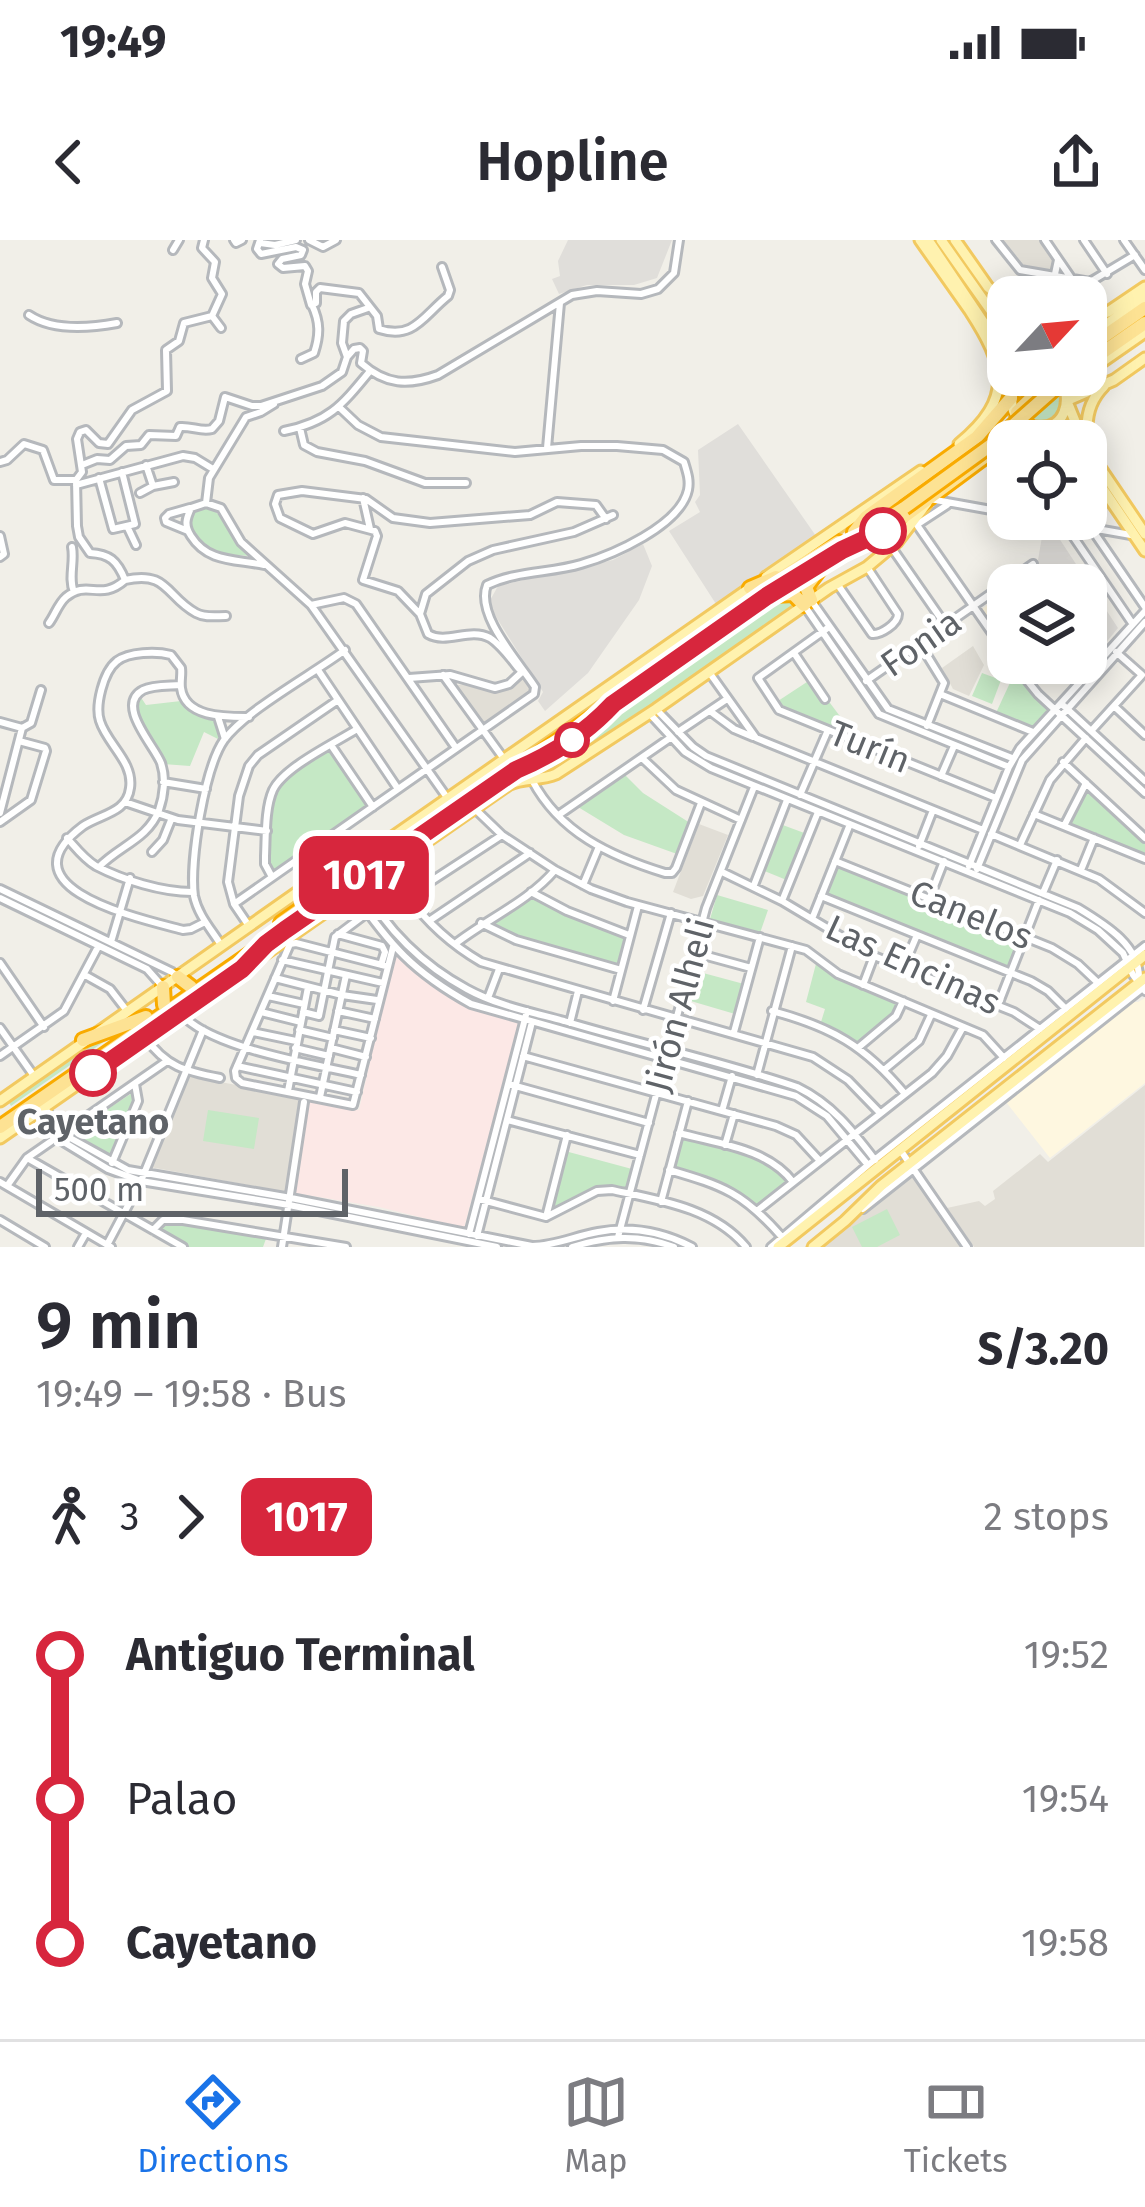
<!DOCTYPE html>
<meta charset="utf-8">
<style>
:root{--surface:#fff;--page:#f7f7f7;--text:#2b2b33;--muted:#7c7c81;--line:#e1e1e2;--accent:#1a73e8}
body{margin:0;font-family:"Fira Sans",sans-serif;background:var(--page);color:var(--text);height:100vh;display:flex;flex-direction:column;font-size:45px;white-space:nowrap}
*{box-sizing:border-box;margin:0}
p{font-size:39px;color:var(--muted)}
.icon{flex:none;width:66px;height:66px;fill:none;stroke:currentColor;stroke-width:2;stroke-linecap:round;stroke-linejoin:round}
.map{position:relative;height:1007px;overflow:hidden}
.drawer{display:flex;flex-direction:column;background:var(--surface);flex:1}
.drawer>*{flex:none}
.badge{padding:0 24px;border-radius:18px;font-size:42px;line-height:78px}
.needle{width:78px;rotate:64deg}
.buttons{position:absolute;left:987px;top:36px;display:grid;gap:24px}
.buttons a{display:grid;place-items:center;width:120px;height:120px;border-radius:24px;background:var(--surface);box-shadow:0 6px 30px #0003;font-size:60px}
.scale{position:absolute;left:36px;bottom:30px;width:312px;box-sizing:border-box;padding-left:12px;border:6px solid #5f6368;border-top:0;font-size:33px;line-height:42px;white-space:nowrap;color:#5f6368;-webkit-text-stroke:9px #fff;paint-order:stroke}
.map>.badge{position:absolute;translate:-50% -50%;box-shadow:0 0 0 6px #fff}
.legs{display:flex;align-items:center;gap:18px;height:132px;padding:0 36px;font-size:39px}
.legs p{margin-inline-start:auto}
.head{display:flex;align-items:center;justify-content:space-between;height:204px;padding:0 36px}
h1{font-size:66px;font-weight:600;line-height:90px}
ul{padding:0 36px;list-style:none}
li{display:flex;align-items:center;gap:42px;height:144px;font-size:45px}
li i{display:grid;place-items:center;width:18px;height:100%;margin:0 15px;background:currentColor}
li i::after{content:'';width:30px;height:30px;margin:-15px;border:9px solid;border-radius:50%;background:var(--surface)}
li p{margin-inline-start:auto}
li:first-child i{background:linear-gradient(#0000 50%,currentColor 0)}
li:last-child i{background:linear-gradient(currentColor 50%,#0000 0)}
.status{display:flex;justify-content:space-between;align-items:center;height:84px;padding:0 60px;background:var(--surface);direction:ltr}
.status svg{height:33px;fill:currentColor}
header{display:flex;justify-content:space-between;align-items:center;height:156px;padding:0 36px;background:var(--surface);font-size:54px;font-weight:600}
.tabs{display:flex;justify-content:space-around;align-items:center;height:168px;border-top:3px solid var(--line);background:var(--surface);font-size:33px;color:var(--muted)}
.tabs a{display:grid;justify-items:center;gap:6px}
.tabs .current{color:var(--accent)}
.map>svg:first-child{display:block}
.commercial{fill:#fef7e0}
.industrial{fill:#e0deda}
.education{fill:#e1ded6}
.medical{fill:#fce8e6}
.green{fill:#c5e8c5}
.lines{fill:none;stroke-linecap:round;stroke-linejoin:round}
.minor-casing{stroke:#b5b8bc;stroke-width:12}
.major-casing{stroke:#f2c960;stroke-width:15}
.highway-casing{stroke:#f9ab00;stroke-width:18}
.minor{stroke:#fff;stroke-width:6}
.major{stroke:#fff2af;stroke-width:9}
.highway{stroke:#fde293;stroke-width:12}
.highway-bridge-casing{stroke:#f9ab00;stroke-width:18;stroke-linecap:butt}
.highway-bridge{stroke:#fde293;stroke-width:12}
.line-1-casing{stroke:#fff;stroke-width:27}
.line-1{stroke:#d7263d;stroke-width:18}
.stop-1-dot{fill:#fff;stroke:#d7263d;stroke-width:6}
.labels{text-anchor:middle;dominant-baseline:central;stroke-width:9;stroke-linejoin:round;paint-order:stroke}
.street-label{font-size:36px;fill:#5f6368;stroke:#fff}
.stop-label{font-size:36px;font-weight:bold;fill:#5f6368;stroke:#fff}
</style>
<div class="status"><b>19:49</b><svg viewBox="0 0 49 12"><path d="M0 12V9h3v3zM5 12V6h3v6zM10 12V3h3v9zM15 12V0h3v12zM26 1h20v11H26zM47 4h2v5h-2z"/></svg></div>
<header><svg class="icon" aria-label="back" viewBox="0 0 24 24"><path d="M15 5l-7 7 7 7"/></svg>Hopline<svg class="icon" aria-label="share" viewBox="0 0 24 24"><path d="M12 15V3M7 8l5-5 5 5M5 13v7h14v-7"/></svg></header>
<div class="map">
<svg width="1145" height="1007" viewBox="0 0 1145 1007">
<rect width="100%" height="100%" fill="#f1efe8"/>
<path class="commercial" d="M 1008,350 L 1008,407 L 982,369 Z
M 1086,406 L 1094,417 L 1069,444 L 1060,432 L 1046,433 L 1032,441 L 1019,423 L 1086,423 Z
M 1145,758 L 1145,843 L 1050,918 L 1006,862 L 1131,762 L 1138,762 Z"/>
<path class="industrial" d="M 568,0 L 672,0 L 657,38 L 634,45 L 587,45 L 559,54 L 552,39 L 560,36 L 558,21 Z
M 738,184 L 816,296 L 716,364 L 669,291 L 700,272 L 695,262 L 700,255 L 698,210 Z
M 1044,285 L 1051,286 L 1118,388 L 1094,417 L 1086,405 L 1086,345 L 1045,345 L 1032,326 L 1038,320 Z
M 643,304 L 652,326 L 639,360 L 588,433 L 545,471 L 538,461 L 543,452 L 488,364 L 498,346 L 613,320 Z"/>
<path class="education" d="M 1001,0 L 1040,0 L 1052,18 L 1053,25 L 1049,32 L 1021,27 Z
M 973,406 L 984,425 L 969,456 L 953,449 L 942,428 Z
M 519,436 L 532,449 L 531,453 L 483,484 L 456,445 L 470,444 L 497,451 L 509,447 Z
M 699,584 L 728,595 L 703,656 L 691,659 L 673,652 Z
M 189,836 L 299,857 L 286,952 L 150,927 Z
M 1145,845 L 1144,1007 L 974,1007 L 947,968 L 979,961 L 985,966 L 995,959 L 993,951 L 1040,914 L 1048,922 Z
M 912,935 L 915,935 L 964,1007 L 821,1007 Z"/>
<path class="medical" d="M 394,717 L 397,717 L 449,756 L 477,771 L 519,783 L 464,988 L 379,967 L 295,953 L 307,859 L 359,870 Z"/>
<path class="green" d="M1018 159a22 22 0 1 1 44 0a22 22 0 1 1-44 0Z
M 207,266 C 225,275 235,300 249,316 L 212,313 C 200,300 186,289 193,270 Z
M 781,356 L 797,361 L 795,369 L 570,524 L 544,536 L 511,539 C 539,524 566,509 591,490 C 652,445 711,386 781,356 Z
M 1015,432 L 1049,468 L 1030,489 L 995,475 Z
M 982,433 L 1001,440 L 992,464 L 972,456 Z
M 810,440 L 824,462 L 830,463 L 857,499 L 788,471 L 778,461 Z
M 140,456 L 146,465 L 181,461 L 191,470 L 217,481 C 220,487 224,493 220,500 L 204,492 L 190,526 L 163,524 L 136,469 Z
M 328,509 L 367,566 L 271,633 C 265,619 267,608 268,593 C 274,535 281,540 328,509 Z
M 624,534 L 643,553 L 690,583 L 677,614 L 624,595 L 578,567 Z
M 1087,546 L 1145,601 L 1145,615 L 1069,584 L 1078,560 Z
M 780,584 L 807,594 L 789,641 L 762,630 Z
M 837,624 L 1021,698 L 1009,728 L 825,655 Z
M 365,655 C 413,722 442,744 520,772 L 518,777 C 440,753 407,723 360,658 Z
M 717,655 L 768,670 L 760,693 L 710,679 Z
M 530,656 L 581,680 L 626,696 L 621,724 L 619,726 L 517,698 L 492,685 L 491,681 Z
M 817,720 L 900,763 L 894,776 L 860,804 L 821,782 L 825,769 L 806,762 Z
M 692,730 L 744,744 L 735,774 L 684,759 Z
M 121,790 L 11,866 L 8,861 L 90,802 Z
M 135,851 L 135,860 L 112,918 L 70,894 Z
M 208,870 L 259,878 L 254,909 L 203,901 Z
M 682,895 L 759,916 L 791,941 L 757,966 L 729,946 L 673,929 Z
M 565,911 L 632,929 L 626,949 L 602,948 L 550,970 Z
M 887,969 L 900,995 L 877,1007 L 862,1007 L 852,987 Z
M 170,981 L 267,996 L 263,1007 L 185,1007 L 158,989 Z"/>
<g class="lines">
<defs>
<path id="minor" d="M 234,0 L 236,3 L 242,0
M 260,0 L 257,9 L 261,14 L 296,7 L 303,10 L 301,15 L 282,19 L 278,24 L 283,28 L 305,26 L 308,31 L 305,44 L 311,65 L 316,63 L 316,52 L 320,48 L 359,53 L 377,76 L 379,89 C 414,100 423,76 448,56 L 450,50 L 442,27
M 309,0 L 323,7 L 336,0
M 996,0 L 1020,30 L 1090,42 L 1135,15
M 1045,0 L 1071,38
M 1084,0 L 1107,34
M 1124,0 L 1145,30
M 260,3 L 275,5 L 296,0
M 173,10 L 179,0
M 1050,57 L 1058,20
M 29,75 C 53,91 90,88 117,83
M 212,76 L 221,88
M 347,117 L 354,109 L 360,108 L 363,111 L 361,123 C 386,145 408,146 438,135 L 572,55 L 597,51 L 641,54 L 658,49 L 674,33 L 679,0
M 347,117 L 342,103 L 344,81 L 351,74 L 368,68
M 301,119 L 314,113 C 320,95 320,82 312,65
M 300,188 L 304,205 L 317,212 L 365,221 L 425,243 L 466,243
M 284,191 C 329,182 342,165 370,131
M 547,208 L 560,63
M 0,222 L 7,220 L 24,204 L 43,210 L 54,240 L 76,240 L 82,232 L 77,199 L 80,192 L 86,190 L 99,203 L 108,204 L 132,170 L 167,151 L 166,110 L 179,101 L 184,83 L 212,76 L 222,54 L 212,38 L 215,22 L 202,8 L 204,0
M 82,225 L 97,219 L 110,220 L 126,206 L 141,205 L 149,195 L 176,196 L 180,187 C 192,186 201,192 212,189 L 219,181 L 225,157 L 252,166 L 261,166 L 322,146 L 342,132 L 347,117
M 99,238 L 113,289 L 135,284 L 122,232
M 76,245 L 183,216 L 195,218 L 213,229
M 153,246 L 174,242
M 140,253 L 153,246 L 146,225
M 363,258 L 370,289
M 930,259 L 1008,273
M 206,263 L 221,268 L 241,302 L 311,365 L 453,566
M 206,263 L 209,238 L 246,177 L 261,172 L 274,164
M 206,263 L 191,268 C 186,279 184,285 191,296 C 208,323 236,319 264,325
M 1040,279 L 1131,295
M 1064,283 L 1132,383
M 918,284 L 947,265
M 917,285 L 1008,416
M 127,286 L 136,305
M 1091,288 L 1145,367
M 188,291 L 166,282 L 165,278 L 169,274 L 190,268
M 0,296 L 4,314 L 0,317
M 72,307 C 75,322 68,338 74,352
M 892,308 L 946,386
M 125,340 C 168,330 166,357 196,373 C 205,378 216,376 226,376
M 838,345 L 872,394 C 880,395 898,384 898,374 L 867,327
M 811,360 L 888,469 L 1012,518
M 311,365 L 344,358 L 356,364 L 456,508
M 804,365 L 879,474 L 1009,527
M 420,374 L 398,351 L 363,340 L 377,296 L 375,291 L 345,283 L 313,294 L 280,278 L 275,264 L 278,255 L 302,251 L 366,259 L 393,278 L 430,283 L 530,275 L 557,262 L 596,265 L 606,279
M 49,383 C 55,375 58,364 66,357 C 88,339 100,362 125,340 C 117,320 109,314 90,313 L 79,297 L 77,286 L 76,240
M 829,387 L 758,438 L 779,470 L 996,558
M 920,404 L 944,443 L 927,486
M 1116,412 L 1142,435
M 794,413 L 825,459
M 1013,423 L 1038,454 L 1145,553
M 519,429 C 511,419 501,405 490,398 C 469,387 447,405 428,394 L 420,374 L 426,354 L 468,321 L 493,310 L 574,292 L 613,275
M 318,430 L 398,549
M 709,432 L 756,498 L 983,590
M 443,435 L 504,519
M 409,438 L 450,435 L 495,448 L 509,444 L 523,431
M 866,441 L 1033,324
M 940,454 L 1033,492
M 1064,466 L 1145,541
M 1114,466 L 1145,495
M 656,469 L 693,507 L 706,516 L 1078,668 C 1106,685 1141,706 1139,741
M 710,471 L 734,489 L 753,497
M 649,473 L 685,512 L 711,528 L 1070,673 L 1098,690 L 1123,713 L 1133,735 L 1145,751
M 218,477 L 225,499
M 0,482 L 22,488
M 1092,490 L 1142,435
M 678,492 L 727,459
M 331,505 L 373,567
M 642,518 L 676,550 L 741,580
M 1063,522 L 1145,598
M 941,536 L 954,506
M 532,540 C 560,593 610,616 665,633 L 672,633 L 676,628 L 701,563
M 163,542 L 206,549
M 800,555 L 828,490
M 125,562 L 178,580 L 267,591
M 474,568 L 502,595 L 555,630 L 591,649 L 627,662 L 806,710 L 838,734 L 983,795 L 1004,818
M 0,573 L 22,488 L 31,483 L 41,450
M 560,574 L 670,498
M 1034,574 L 1145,619
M 0,582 L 31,560 L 46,511 L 45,508 L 19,501
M 1064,586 L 1086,543
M 991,594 L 1099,639 L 1145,673
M 67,598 C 76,608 84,619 96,626 C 123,640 162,652 192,652
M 1020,605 L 1050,540 L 1086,498
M 919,606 L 933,570
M 319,607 L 337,633
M 152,612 L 163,600 L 171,580
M 835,621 L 1052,708 L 1078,724 L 1097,742
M 969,626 L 1009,527 L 1020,508 L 1145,371
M 99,627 C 119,606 148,599 159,570 C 164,556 166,538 161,523 C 154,505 115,465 143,450 C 153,445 169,446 180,445
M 977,629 L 1022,520 L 1145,382
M 1081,630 L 1094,598
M 722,632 L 782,661 L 874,716 L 1014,772 L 1040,789
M 272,637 L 265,624 L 265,616 C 266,595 265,568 273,550 C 284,527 335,503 357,489
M 363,645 C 385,689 424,726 467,749 C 496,765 531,772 564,781 C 641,804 721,821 797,847 C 832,864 852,890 875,920
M 583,645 L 598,609
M 754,645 L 787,560
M 0,649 L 172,732 L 178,737
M 353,652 C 390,705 413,732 471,764 L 796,856 L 827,876 L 868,925
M 531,652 L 567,671 L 629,695
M 1043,653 L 1057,620
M 408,656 C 428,684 452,705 481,722 L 813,817 L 848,840 L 880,873
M 821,656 L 1031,741 L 1048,751 L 1066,769
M 930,657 L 944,621
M 0,658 L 147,729 L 163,747
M 782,661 L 818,572
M 234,664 L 534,454 L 535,447 C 519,422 475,375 487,345 C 516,331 551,333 581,324 C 612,315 680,286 688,250 C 690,240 687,232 684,222 L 663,210 L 617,206 L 581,206 L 515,212 L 381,197 L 358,185 L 339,167
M 381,674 L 502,595
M 812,679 L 850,584
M 429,681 L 530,613
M 205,682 L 191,689 L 183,690 C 138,678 0,648 83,586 C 101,574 127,573 130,548 C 134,522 107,504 100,481 C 95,466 103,432 117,421 C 129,412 156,411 171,415 L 181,428 C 182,434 180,441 181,448 C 185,478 226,477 249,477
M 481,683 L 516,700 L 621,730
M 249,686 L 234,664 L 228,642 L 239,556 L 249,526 L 258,515 L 338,460
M 338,694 L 382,706 L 385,712 L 381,725
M 111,702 L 130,638
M 455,704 C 487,679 529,661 555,630
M 221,705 C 211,689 198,675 194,656 C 189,622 205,527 224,500 C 246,470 313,434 345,410
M 696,713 L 751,728
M 282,720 L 383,743
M 0,723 L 44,787
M 386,726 L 296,703 L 290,704 L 235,831 L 236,838 L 242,843 L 353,865 L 393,707
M 903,728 L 917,695
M 85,735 L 110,749 L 127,771
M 275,738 L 342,755 L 377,760
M 863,745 L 874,716
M 268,756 L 304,764
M 488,758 L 499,729
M 613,761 L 638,666
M 998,765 L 1039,660
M 643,770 L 671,673
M 338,771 L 375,779
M 772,771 C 832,787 865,806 905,854
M 180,772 C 207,808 315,824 361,835
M 261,772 L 301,782
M 303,772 L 319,776 L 335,697 L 363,676
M 570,783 L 578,751
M 0,788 L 34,836
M 299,790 L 333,798
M 334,790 L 371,798
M 253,792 L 296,801
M 734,792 L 760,697
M 145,797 C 166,827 185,831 220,838
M 859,807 L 896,776 L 903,761
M 295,808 L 329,816
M 331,808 L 366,817
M 0,816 L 64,771 L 98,707
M 523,816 L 776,886 L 796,895 L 820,921
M 237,826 L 357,852
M 884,830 L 919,801 L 931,775
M 757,835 L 792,706
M 512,845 L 649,883
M 288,851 L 308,747
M 320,857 L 346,735
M 44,867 L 63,894 L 128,930 L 291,958 L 532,1006 C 555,1006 575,996 598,992 C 630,986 663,992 692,1007
M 38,871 L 57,898 L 108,929 L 141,941 L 289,965 L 497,1007
M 722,871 L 732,836
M 507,880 L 640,915
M 679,893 C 719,904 767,908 793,942
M 725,905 L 734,874
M 901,911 L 967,1007
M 27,918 L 183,1007
M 112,923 L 138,861 L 135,844
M 669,930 C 724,946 743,953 781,996
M 0,942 L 111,1007
M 7,946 L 27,918 L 167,821
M 479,959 L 546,977 L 597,951 L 612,950 C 659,960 714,968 746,1007
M 661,962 L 688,861
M 863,969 L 1144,747
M 758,970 L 932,833 L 947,816 L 963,787
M 546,977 L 567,895
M 0,980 L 45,1007
M 153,990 L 163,980 L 183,980 L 346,1007
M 469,994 L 527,771
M 477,996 L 532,782
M 618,997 L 706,668 L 754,547
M 107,1005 L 141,941 L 203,790
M 78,1007 L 86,993
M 282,1007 L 304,862
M 572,1007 C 607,996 639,994 674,1007
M 771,1007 L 868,925 L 1145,706"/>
<path id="major" d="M 920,0 C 937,24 953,47 970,71 C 1005,125 1015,158 959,204
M 928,0 L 996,101 L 1004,118 L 1012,151
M 941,0 L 1008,95
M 955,0 L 988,47 L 1008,63
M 1086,79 L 1108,72 L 1145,47
M 1086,99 L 1145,57
M 1086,133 L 1145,92
M 1023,135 C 1006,152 1007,184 1036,187 C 1065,191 1073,160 1061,140
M 1068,158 L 1084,135
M 1068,160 L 1114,140 L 1145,118
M 1068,164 L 1083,201
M 1038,190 L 1058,201
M 1086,207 L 1145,294
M 1090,208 C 1084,185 1087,163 1104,146
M 1086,224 L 1145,311
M 766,337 L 921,231
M 331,636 L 351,626 L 753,346
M 0,861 L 305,647
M 0,898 L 508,545 C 523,537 540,541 556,534 L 656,469 L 829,348 L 867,327 L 897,302 L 927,263
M 778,1007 L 1145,715
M 813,1007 L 845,981 L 881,946 L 1145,738"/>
<path id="highway" d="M 1086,109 L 1145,68
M 1086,124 L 1145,83
M 1017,172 L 1055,135
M 901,279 L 1028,185
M 854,292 L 866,277 L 977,197 L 1011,158
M 774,342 L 838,302
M 750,348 L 776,337
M 774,355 L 793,354 L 804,365
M 811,360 L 806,347 L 822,326
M 303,649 L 336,638
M 281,683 L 372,619
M 178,737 L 191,747
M 163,747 L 164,765
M 83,800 L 146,777
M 0,887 L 767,356 L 904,268"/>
</defs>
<use href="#minor" class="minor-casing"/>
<use href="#major" class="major-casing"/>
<use href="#highway" class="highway-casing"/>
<use href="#minor" class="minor"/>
<use href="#major" class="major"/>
<use href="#highway" class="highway"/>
<defs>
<path id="highway-bridge" d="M 904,268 L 991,205 L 1070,135"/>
</defs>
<use href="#highway-bridge" class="highway-bridge-casing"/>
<use href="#highway-bridge" class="highway-bridge"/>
</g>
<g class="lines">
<defs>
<path id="line-1" d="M 93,833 L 242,729 L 266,704 L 285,690 L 516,530 C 554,514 585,494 613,464 L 767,356 L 842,310 L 883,291"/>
</defs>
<use href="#line-1" class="line-1-casing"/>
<use href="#line-1" class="line-1"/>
</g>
<g class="stop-1-dot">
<circle cx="883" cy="291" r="21"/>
<circle cx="572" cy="500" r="15"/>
<circle cx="93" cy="833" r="21"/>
</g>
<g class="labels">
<g class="street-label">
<text transform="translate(921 403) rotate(-35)">Fonia</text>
<text transform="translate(870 507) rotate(22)">Turín</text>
<text transform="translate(971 675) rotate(22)">Canelos</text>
<text transform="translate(913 725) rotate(25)">Las Encinas</text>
<text transform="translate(680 765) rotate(-75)">Jirón Alheli</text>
</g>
<g class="stop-label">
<text x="93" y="882">Cayetano</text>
</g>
</g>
</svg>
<div class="buttons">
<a><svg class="needle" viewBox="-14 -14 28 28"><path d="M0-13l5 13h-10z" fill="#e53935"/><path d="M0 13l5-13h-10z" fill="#7c7c81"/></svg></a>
<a><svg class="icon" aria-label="locate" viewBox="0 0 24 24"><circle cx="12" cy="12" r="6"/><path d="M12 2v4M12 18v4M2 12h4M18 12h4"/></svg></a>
<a><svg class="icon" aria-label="layers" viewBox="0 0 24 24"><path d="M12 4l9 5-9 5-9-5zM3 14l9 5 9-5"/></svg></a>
</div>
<div class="scale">500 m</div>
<b class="badge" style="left:364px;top:635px;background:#d7263d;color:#fff">1017</b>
</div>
<section class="drawer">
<div class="head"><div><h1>9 min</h1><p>19:49 – 19:58 · Bus</p></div><b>S/3.20</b></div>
<div class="legs"><svg class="icon" aria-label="walk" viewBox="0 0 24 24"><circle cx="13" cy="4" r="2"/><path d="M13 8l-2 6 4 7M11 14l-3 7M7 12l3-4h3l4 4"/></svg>3<svg class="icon" aria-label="forward" viewBox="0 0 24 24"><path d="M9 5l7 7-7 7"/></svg><b class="badge" style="background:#d7263d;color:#fff">1017</b><p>2 stops</p></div>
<ul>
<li><i style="color:#d7263d"></i><b>Antiguo Terminal</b><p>19:52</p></li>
<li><i style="color:#d7263d"></i><span>Palao</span><p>19:54</p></li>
<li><i style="color:#d7263d"></i><b>Cayetano</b><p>19:58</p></li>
</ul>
</section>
<nav class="tabs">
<a class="current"><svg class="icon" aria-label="directions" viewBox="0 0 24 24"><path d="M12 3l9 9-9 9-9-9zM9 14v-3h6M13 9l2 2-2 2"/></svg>Directions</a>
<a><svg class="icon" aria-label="map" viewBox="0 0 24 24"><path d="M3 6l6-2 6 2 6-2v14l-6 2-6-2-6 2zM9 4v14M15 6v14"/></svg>Map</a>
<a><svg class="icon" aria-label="tickets" viewBox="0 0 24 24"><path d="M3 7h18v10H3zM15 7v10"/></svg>Tickets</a>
</nav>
